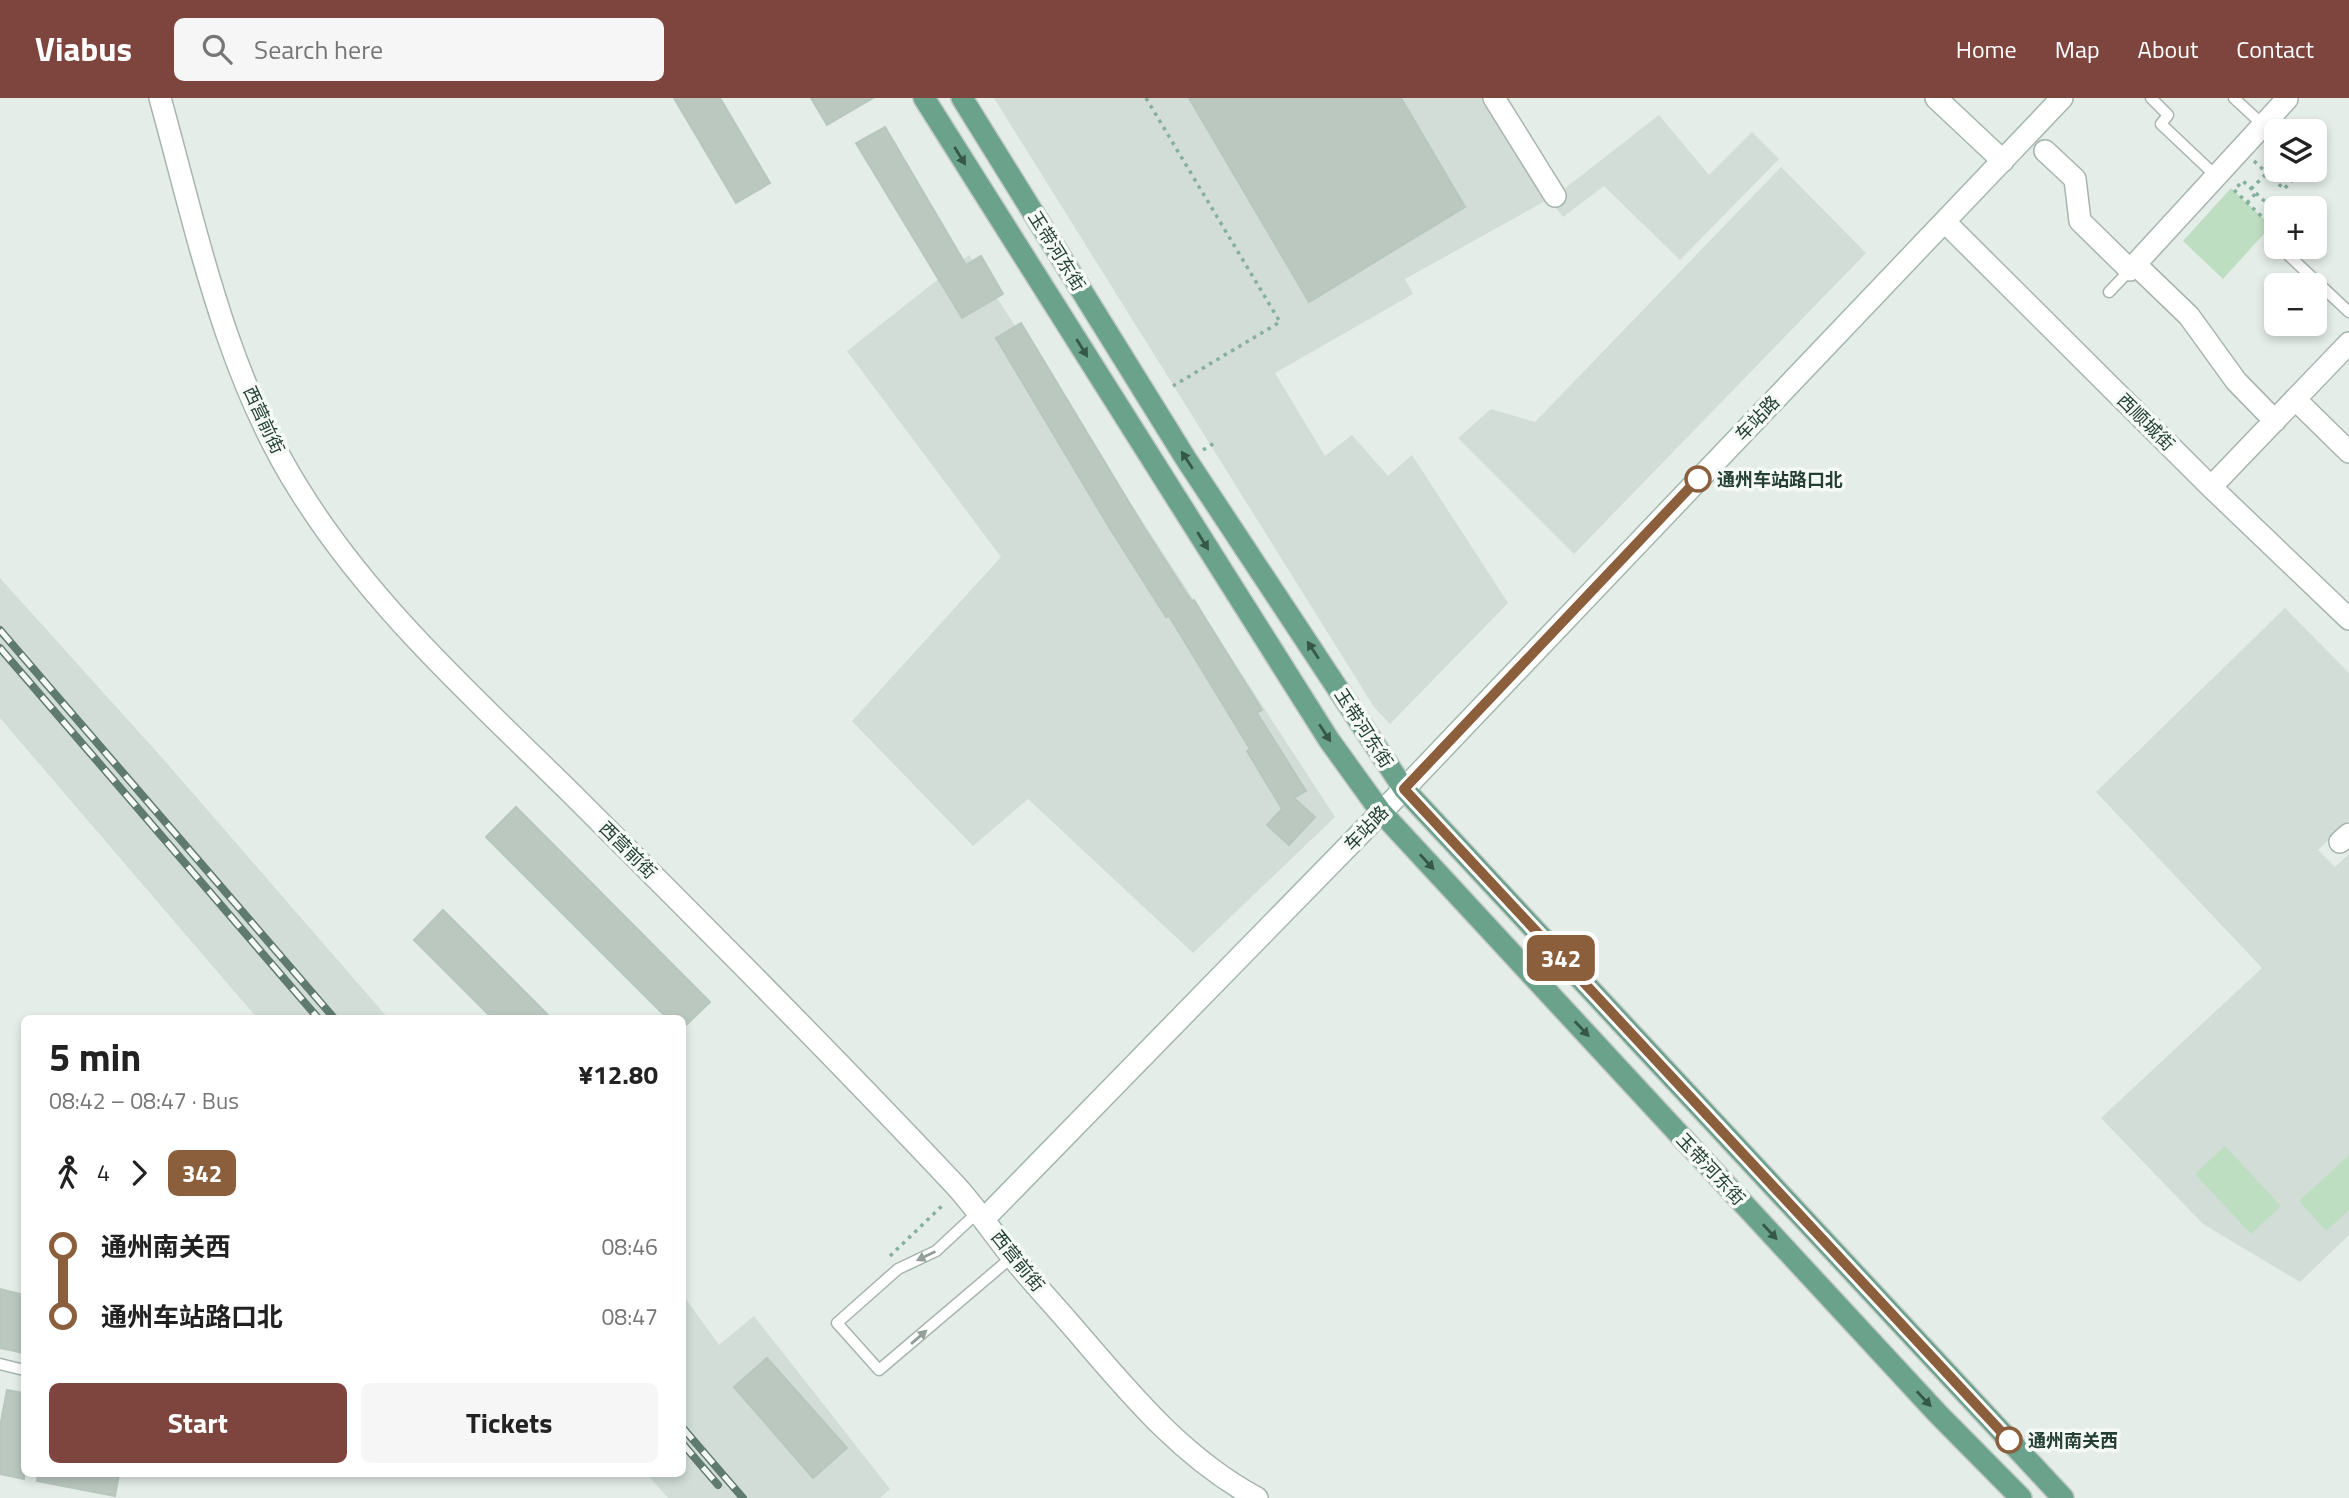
<!DOCTYPE html>
<meta charset="utf-8">
<style>
:root{--surface:#fff;--page:#f6f6f6;--text:#222;--muted:#767676;--accent:#7e443e}
body{margin:0;font-family:"Titillium Web","Noto Sans SC",sans-serif;background:var(--page);color:var(--text);height:100vh;display:flex;flex-direction:column;font-size:26px;white-space:nowrap}
*{box-sizing:border-box;margin:0}
p{font-size:23px;color:var(--muted)}
.icon{flex:none;width:38px;height:38px;fill:none;stroke:currentColor;stroke-width:2;stroke-linecap:round;stroke-linejoin:round}
.map{position:relative;flex:1;overflow:hidden}
.panel{position:absolute;left:21px;top:917px;width:665px;height:462px;display:flex;flex-direction:column;background:var(--surface);border-radius:10px;box-shadow:0 4px 10px #0003}
.panel>*{flex:none}
.badge{padding:0 14px;border-radius:10px;font-size:24px;line-height:46px}
.tools{position:absolute;left:2264px;top:21px;display:grid;gap:14px}
.tools a{display:grid;place-items:center;width:63px;height:63px;border-radius:10px;background:var(--surface);box-shadow:0 4px 10px #0003;font-size:35px}
.map>.badge{position:absolute;translate:-50% -50%;box-shadow:0 0 0 4px #fff}
.legs{display:flex;align-items:center;gap:10px;height:77px;padding:0 28px;font-size:23px}
.legs p{margin-inline-start:auto}
.headline{display:flex;align-items:center;justify-content:space-between;height:119px;padding:0 28px}
h1{font-size:38px;font-weight:700;line-height:52px}
.primary-button{display:flex;gap:14px;margin-top:auto;padding:14px 28px}
.primary-button a{flex:1;height:80px;border-radius:10px;background:var(--accent);color:#fff;font-size:28px;font-weight:700;line-height:80px;text-align:center}
.primary-button a+a{background:var(--page);color:var(--text)}
ul{padding:0 28px;list-style:none}
li{display:flex;align-items:center;gap:24px;height:70px;font-size:26px}
li i{display:grid;place-items:center;width:10px;height:100%;margin:0 9px;background:currentColor}
li i::after{content:'';width:18px;height:18px;margin:-9px;border:5px solid;border-radius:50%;background:var(--surface)}
li p{margin-inline-start:auto}
li:first-child i{background:linear-gradient(#0000 50%,currentColor 0)}
li:last-child i{background:linear-gradient(currentColor 50%,#0000 0)}
header{display:flex;align-items:center;gap:42px;box-sizing:border-box;height:98px;padding:0 35px;background:var(--accent);color:#fff}
header strong{font-size:33px}
nav{display:flex;gap:38px;margin-inline-start:auto;font-size:24px}
.search{width:490px;height:63px;background:var(--page);display:flex;align-items:center;gap:18px;box-sizing:border-box;padding:0 24px;border-radius:10px;color:var(--muted);font-size:26px}
.map>svg:first-child{display:block}
.built{fill:#d2ddd7}
.green{fill:#bedec2}
.building{fill:#bac8c0;stroke:#b7c7be;stroke-width:2}
.lines{fill:none;stroke-linecap:round;stroke-linejoin:round}
.lane-casing{stroke:#a7b5ae;stroke-width:13}
.street-casing{stroke:#a7b5ae;stroke-width:24}
.secondary-casing{stroke:#a3b9ae;stroke-width:24}
.primary-casing{stroke:#c2c9c6;stroke-width:24}
.path{stroke:#85b09c;stroke-width:3.5;stroke-dasharray:3.5 5;stroke-linecap:butt}
.lane{stroke:#fff;stroke-width:10}
.street{stroke:#fff;stroke-width:21}
.secondary{stroke:#fff;stroke-width:21}
.primary{stroke:#6aa28b;stroke-width:21}
.rail-casing{stroke:#5f7a6f;stroke-width:8}
.rail{stroke:#f5faf7;stroke-width:5;stroke-dasharray:16;stroke-linecap:butt}
.oneway{fill:#365849}
.oneway2{fill:#929f99}
.line-1-casing{stroke:#fff;stroke-width:16}
.line-1{stroke:#8b5e3c;stroke-width:10}
.stop-1-dot{fill:#fff;stroke:#8b5e3c;stroke-width:3.5}
.labels{text-anchor:middle;dominant-baseline:central;stroke-width:7;stroke-linejoin:round;paint-order:stroke}
.street-label{font-size:18px;fill:#243f33;stroke:#f5faf7}
.stop-label{font-size:18px;font-weight:bold;fill:#243f33;stroke:#f5faf7;text-anchor:start}
</style>
<header>
<strong>Viabus</strong>
<div class="search"><svg class="icon" aria-label="search" viewBox="0 0 24 24"><circle cx="10" cy="10" r="6"/><path d="M15 15l6 6"/></svg>Search here</div>
<nav><a>Home</a><a>Map</a><a>About</a><a>Contact</a></nav>
</header>
<div class="map">
<svg width="2349" height="1400" viewBox="0 0 2349 1400">
<rect width="100%" height="100%" fill="#e4ede8"/>
<path class="built" d="M 994,0 L 1484,0 L 1547,102 L 1405,181 L 1413,196 L 1275,275 L 1325,358 L 1352,337 L 1388,378 L 1412,357 L 1508,505 L 1390,626 L 1374,609 Z
M 1659,17 L 1709,77 L 1752,34 L 1779,61 L 1680,162 L 1604,88 L 1563,119 L 1550,102 Z
M 1781,69 L 1866,155 L 1574,456 L 1458,340 L 1491,311 L 1535,324 Z
M 969,157 L 1335,719 L 1193,855 L 1028,701 L 973,748 L 852,623 L 1001,459 L 847,253 Z
M 0,480 L 164,662 L 388,920 L 257,920 L 0,620 Z
M 2285,510 L 2349,575 L 2349,722 L 2318,752 L 2335,769 L 2349,756 L 2349,1137 L 2300,1184 L 2203,1126 L 2101,1020 L 2262,870 L 2096,694 Z
M 683,1197 L 719,1247 L 754,1218 L 890,1391 L 880,1400 L 668,1400 L 647,1376 L 682,1376 Z"/>
<path class="green" d="M 2231,90 L 2271,128 L 2223,181 L 2183,143 Z
M 2225,1048 L 2281,1108 L 2251,1136 L 2195,1076 Z
M 2349,1057 L 2349,1112 L 2326,1133 L 2299,1103 Z"/>
<path class="building" d="M 674,0 L 720,0 L 770,85 L 736,105 Z
M 811,0 L 873,0 L 827,27 Z
M 1189,0 L 1401,0 L 1465,109 L 1309,204 Z
M 885,29 L 966,167 L 981,158 L 1003,196 L 962,220 L 856,45 Z
M 1021,225 L 1145,431 L 1192,504 L 1194,502 L 1262,612 L 1257,615 L 1306,693 L 1294,700 L 1315,719 L 1289,747 L 1267,727 L 1282,711 L 1247,653 L 1250,651 L 1169,518 L 1166,519 L 1109,429 L 996,240 Z
M 516,709 L 710,904 L 682,931 L 682,920 L 667,920 L 486,739 Z
M 443,812 L 551,920 L 492,920 L 414,842 Z
M 0,1191 L 24,1197 L 24,1255 L 0,1250 Z
M 767,1260 L 847,1350 L 813,1380 L 734,1289 Z
M 7,1292 L 24,1295 L 24,1381 L 0,1376 L 0,1329 Z
M 38,1376 L 119,1376 L 115,1398 L 37,1383 Z"/>
<g class="lines">
<defs>
<path id="lane" d="M 2151,0 L 2168,17 L 2161,26 L 2216,78
M 2234,0 L 2263,27
M 2284,153 L 2349,214
M 2109,194 L 2130,172
M 978,1114 L 936,1153 L 898,1171 L 837,1225 L 879,1272 L 1012,1159
M 0,1266 L 24,1272"/>
<path id="street" d="M 160,0 C 197,133 225,275 300,393 C 372,509 477,602 573,697 C 702,826 831,955 956,1088 C 976,1110 993,1135 1012,1159 C 1033,1185 1056,1209 1078,1235 C 1131,1297 1184,1361 1257,1400
M 1494,0 L 1555,98
M 2045,53 L 2075,81 L 2080,123 L 2130,172 L 2287,1
M 1945,124 L 2211,389 L 2349,521
M 2135,166 L 2189,218 L 2236,283 L 2275,323
M 2295,301 L 2349,354
M 2211,389 L 2349,245
M 2340,744 L 2349,736"/>
<path id="secondary" d="M 1936,0 L 2003,63
M 984,1121 L 1404,691 L 2062,0"/>
<path id="primary" d="M 924,0 L 1329,642 L 1381,714 L 1938,1316 L 2021,1400
M 962,0 L 1186,361 L 1404,691 L 2063,1400"/>
</defs>
<use href="#lane" class="lane-casing"/>
<use href="#street" class="street-casing"/>
<use href="#secondary" class="secondary-casing"/>
<use href="#primary" class="primary-casing"/>
<path class="path" d="M 1146,0 L 1280,224 L 1173,288
M 2254,63 L 2284,91 L 2302,72
M 2251,91 L 2267,75
M 2247,105 L 2256,95
M 2277,115 L 2243,83 L 2234,92 L 2277,133
M 1203,352 L 1216,344
M 890,1158 L 945,1105"/>
<use href="#lane" class="lane"/>
<use href="#street" class="street"/>
<use href="#secondary" class="secondary"/>
<use href="#primary" class="primary"/>
<defs>
<path id="rail" d="M 0,532 L 334,920
M 0,550 L 318,920
M 682,1329 L 743,1400
M 682,1345 L 718,1387"/>
</defs>
<use href="#rail" class="rail-casing"/>
<use href="#rail" class="rail"/>
</g>
<defs><path id="oneway-solid" d="M-6-.8H1V-3.2L6.5 0L1 3.2V.8H-6Z" transform="scale(1.75)"/></defs>
<g class="oneway">
<use href="#oneway-solid" transform="translate(960 58) rotate(58)"/>
<use href="#oneway-solid" transform="translate(1082 250) rotate(58)"/>
<use href="#oneway-solid" transform="translate(1187 362) rotate(-123)"/>
<use href="#oneway-solid" transform="translate(1203 443) rotate(58)"/>
<use href="#oneway-solid" transform="translate(1313 552) rotate(-123)"/>
<use href="#oneway-solid" transform="translate(1325 635) rotate(57)"/>
<use href="#oneway-solid" transform="translate(1427 764) rotate(47)"/>
<use href="#oneway-solid" transform="translate(1582 931) rotate(47)"/>
<use href="#oneway-solid" transform="translate(1770 1134) rotate(47)"/>
<use href="#oneway-solid" transform="translate(1924 1301) rotate(47)"/>
</g>
<g class="oneway2">
<use href="#oneway-solid" transform="translate(926 1158) rotate(154)"/>
<use href="#oneway-solid" transform="translate(919 1239) rotate(-41)"/>
</g>
<g class="lines">
<defs>
<path id="line-1" d="M 1698,381 L 1404,691 L 2009,1342"/>
</defs>
<use href="#line-1" class="line-1-casing"/>
<use href="#line-1" class="line-1"/>
</g>
<g class="stop-1-dot">
<circle cx="1698" cy="381" r="12"/>
<circle cx="2009" cy="1342" r="12"/>
</g>
<g class="labels">
<g class="street-label">
<text transform="translate(1057 153) rotate(58)">玉带河东街</text>
<text transform="translate(1757 320) rotate(-46)">车站路</text>
<text transform="translate(264 322) rotate(65)">西营前街</text>
<text transform="translate(2146 324) rotate(45)">西顺城街</text>
<text transform="translate(1364 630) rotate(57)">玉带河东街</text>
<text transform="translate(1366 730) rotate(-46)">车站路</text>
<text transform="translate(628 752) rotate(45)">西营前街</text>
<text transform="translate(1711 1071) rotate(47)">玉带河东街</text>
<text transform="translate(1018 1163) rotate(51)">西营前街</text>
</g>
<g class="stop-label">
<text x="1717" y="381">通州车站路口北</text>
<text x="2028" y="1342">通州南关西</text>
</g>
</g>
</svg>
<div class="tools">
<a><svg class="icon" aria-label="layers" viewBox="0 0 24 24"><path d="M12 4l9 5-9 5-9-5zM3 14l9 5 9-5"/></svg></a>
<a>+</a>
<a>−</a>
</div>
<b class="badge" style="left:1561px;top:860px;background:#8b5e3c;color:#fff">342</b>
<section class="panel">
<div class="headline"><div><h1>5 min</h1><p>08:42 – 08:47 · Bus</p></div><b>¥12.80</b></div>
<div class="legs"><svg class="icon" aria-label="walk" viewBox="0 0 24 24"><circle cx="13" cy="4" r="2"/><path d="M13 8l-2 6 4 7M11 14l-3 7M7 12l3-4h3l4 4"/></svg>4<svg class="icon" aria-label="forward" viewBox="0 0 24 24"><path d="M9 5l7 7-7 7"/></svg><b class="badge" style="background:#8b5e3c;color:#fff">342</b></div>
<ul>
<li><i style="color:#8b5e3c"></i><b>通州南关西</b><p>08:46</p></li>
<li><i style="color:#8b5e3c"></i><b>通州车站路口北</b><p>08:47</p></li>
</ul>
<div class="primary-button"><a>Start</a><a>Tickets</a></div>
</section>
</div>
